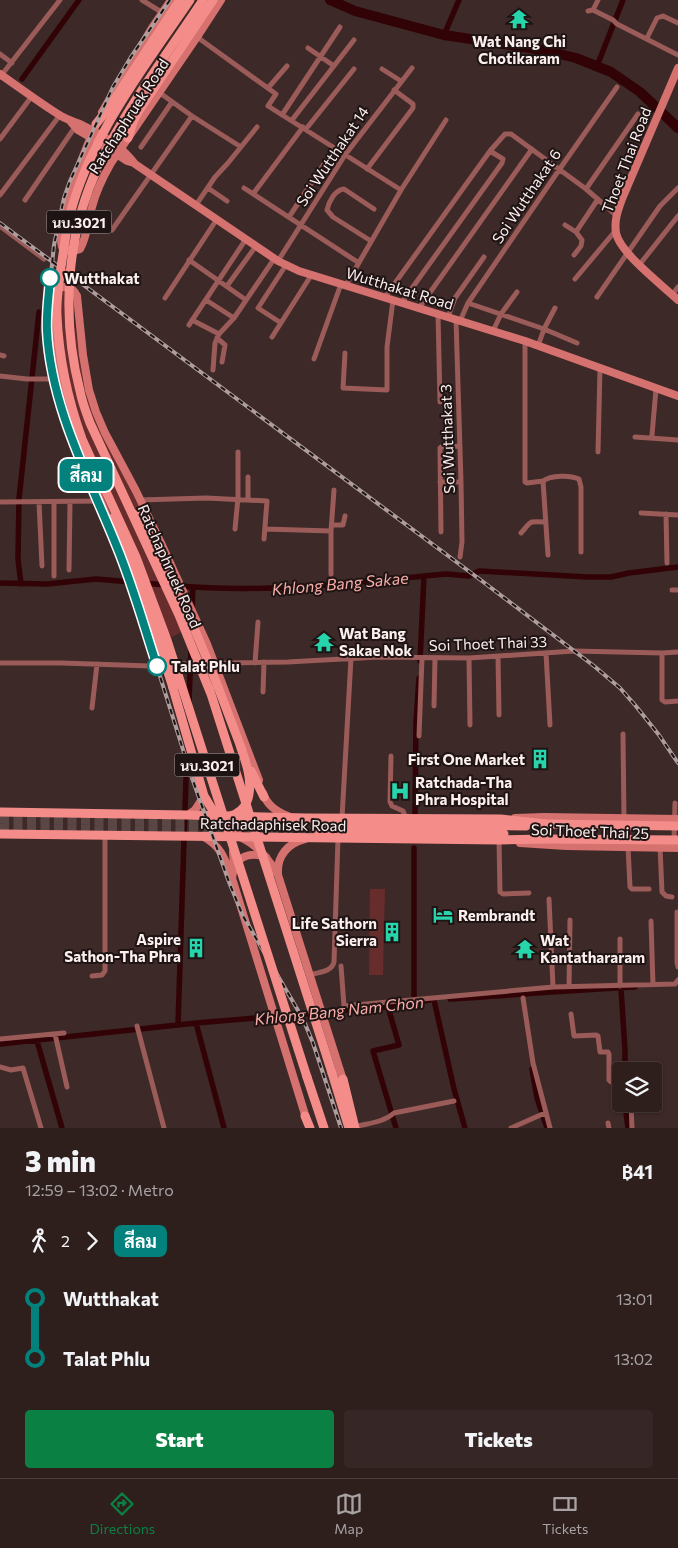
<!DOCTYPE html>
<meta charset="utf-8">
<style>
:root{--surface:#2e1f1d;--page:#362726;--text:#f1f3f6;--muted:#a7a2a4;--line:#493d3b;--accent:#0b8043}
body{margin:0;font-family:Commissioner,Sarabun,sans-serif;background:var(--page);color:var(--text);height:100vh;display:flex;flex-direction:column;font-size:19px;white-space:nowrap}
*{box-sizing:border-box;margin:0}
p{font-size:16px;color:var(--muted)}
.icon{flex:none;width:28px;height:28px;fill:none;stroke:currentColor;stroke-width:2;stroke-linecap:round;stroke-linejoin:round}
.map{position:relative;height:1128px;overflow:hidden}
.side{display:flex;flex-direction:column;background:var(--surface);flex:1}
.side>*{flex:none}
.badge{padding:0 10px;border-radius:8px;font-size:18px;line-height:32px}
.tools{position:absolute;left:612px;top:1062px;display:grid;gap:10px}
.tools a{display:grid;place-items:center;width:50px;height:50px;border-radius:5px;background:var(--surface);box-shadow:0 1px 4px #0004,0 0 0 1px var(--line);font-size:25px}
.map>.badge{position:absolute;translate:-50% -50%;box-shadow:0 0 0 2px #fff}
.legs{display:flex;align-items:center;gap:8px;height:55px;padding:0 25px;font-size:16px}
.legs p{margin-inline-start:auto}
.summary{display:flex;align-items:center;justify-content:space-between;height:85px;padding:0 25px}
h1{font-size:28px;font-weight:800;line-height:38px}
.action{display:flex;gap:10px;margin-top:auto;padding:10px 25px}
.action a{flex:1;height:58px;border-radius:5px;background:var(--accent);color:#fff;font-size:20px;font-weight:800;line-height:58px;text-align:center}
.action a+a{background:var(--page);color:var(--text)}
ul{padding:0 25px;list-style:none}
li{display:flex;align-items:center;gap:18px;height:60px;font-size:19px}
li i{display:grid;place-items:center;width:8px;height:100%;margin:0 6px;background:currentColor}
li i::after{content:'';width:12px;height:12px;margin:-6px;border:4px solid;border-radius:50%;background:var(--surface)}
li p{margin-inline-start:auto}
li:first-child i{background:linear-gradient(#0000 50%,currentColor 0)}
li:last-child i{background:linear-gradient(currentColor 50%,#0000 0)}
.menu{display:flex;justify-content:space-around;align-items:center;height:70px;border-top:1px solid var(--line);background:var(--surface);font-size:14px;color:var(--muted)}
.menu a{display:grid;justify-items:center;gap:2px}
.menu .on{color:var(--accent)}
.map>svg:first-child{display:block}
.green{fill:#672d2c}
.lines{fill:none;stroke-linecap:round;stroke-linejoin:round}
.canal{stroke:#310306;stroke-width:5.5}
.river{stroke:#310306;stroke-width:10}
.primary-tunnel{stroke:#5a4745;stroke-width:9;stroke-dasharray:9 4.5;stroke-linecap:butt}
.minor{stroke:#9a5b59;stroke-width:5}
.secondary{stroke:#d5716f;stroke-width:8}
.primary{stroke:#f48d8a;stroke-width:9}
.rail-casing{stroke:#ae9d9c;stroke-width:4}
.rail{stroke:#1e1414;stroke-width:2;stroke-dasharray:5.5;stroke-linecap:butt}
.primary-bridge{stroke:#f48d8a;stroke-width:9}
.line-1-casing{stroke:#fff;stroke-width:11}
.line-1{stroke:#02817d;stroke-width:8}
.stop-1-dot{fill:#fff;stroke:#02817d;stroke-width:2.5}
.labels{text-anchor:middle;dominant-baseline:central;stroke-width:4;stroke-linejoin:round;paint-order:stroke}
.shield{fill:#1e1414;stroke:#baadad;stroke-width:1}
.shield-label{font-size:14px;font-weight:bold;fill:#fdefee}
.poi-label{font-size:15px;font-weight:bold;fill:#fdefee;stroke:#1e1414;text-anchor:start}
.street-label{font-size:15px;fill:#fdefee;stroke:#1e1414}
.stop-label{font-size:15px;font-weight:bold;fill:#fdefee;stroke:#1e1414;text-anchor:start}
.water-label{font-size:16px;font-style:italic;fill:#fbada9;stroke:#1e1414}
</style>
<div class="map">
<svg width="678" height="1128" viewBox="0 0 678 1128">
<rect width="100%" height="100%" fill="#3d2927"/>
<path class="green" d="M 65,289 L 75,299 L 73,314 L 81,366 L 120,468 L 152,531 L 196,624 L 172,637 L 152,607 L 146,608 L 76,434 L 55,293 Z
M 370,889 L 385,889 L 383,975 L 369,975 Z"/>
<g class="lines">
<path class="canal" d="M 444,35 L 459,0
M 597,66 L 623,0
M 22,79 L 79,0
M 0,583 L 47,584 L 96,579 L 166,585
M 21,584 L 18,559 L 19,499 L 39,312
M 178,586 C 263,593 340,584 424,576 L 446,574 L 469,576 L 479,571 L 587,577 L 611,577 L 629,573 L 678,567
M 192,611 L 193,587
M 420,661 L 424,576
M 189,701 L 191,650
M 415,813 L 416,722 L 419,678
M 621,988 L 625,1050 L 625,1071
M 450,999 C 512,995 573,990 635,987
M 434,1000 L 454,1089 L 465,1128
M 414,1003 L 414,848
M 388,1007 L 399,1045 L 373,1051 L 396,1128
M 196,1023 L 224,1128
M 178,1025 L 187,748
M 37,1041 L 62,1128
M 0,1044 L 196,1023 L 388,1007 L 430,1000
M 532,1069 L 537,1098 L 547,1128
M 625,1104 L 628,1128"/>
<path class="river" d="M 330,0 L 355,11 L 444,35 L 543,50 L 576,58 L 611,72 L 640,92 L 678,128"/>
<path class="primary-tunnel" d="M 0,819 L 318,824
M 0,826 L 318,831"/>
<path class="minor" d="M 142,0 L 163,13
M 593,10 L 598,0
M 588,11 L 593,10 L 613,20 L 617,24 L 678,55
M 197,37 L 276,94 L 268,106 L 401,190
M 647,38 L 657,18 L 663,16 L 678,23
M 308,48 L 334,66
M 0,54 L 12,63
M 382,69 L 401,81
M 0,77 L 60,0
M 268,88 L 287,66
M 160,93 L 192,116 L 241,147
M 282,115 L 340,27
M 292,120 L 354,40
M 306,129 L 354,69
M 0,139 L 32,96
M 141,147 L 172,102
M 367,169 L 413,108 L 413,104 L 394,90
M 208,188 L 227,201
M 244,188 L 359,263
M 586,189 L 638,114
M 253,194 L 303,127
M 0,195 L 60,115
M 25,200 L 75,127
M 196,205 L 215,177 L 228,163 L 257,127
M 289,217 L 326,161
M 565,225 L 576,232 L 582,240 L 581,246 L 574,255
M 0,226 L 44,259
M 112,230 L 192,116
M 576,232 L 598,199
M 371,241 L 333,217 L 327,210 C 329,201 335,190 344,189 L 374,209
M 189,260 L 246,300
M 278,261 L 345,155 L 412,68
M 640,264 L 678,216
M 575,279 L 616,230
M 346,285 L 401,190 L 446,120
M 227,286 L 256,246
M 672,295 L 678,287
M 385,297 L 490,151 L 505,134 L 511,134 L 586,189 L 616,215
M 597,297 L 660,206 L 678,188
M 165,298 L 217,219
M 206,300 L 234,318
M 402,302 L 502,163 L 503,159 L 490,151
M 468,303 L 544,329 L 577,343
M 419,308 L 532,149
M 438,314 L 440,402
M 448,317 L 455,298 L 484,257
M 192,320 L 219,334
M 456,320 L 461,482 L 462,542 L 460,557
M 460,321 L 468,303 L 559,170 L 617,87
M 281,323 L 258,308 L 286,265
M 189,325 L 246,239
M 493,331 L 501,314 L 517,292
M 272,337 L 312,274
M 217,338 L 225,345 L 222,362
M 525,341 L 525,482 L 527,483 L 543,481 L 548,555
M 538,346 L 544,329 L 555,308
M 345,353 L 343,388 L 387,390 L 387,347 L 393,300
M 0,355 L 4,356
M 314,359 L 341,284
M 213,370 L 215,343 L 219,334 L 234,318 L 274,259
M 0,376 L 27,379 L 58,379
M 652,435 L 656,389
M 635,437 L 678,440
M 598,452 L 600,368
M 248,477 L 248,499
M 543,481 C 551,475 570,475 579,479 L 581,487 L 581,552
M 440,482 L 461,482
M 140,500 L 206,498 L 267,501 L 264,539
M 0,502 L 101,501
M 39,502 L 42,566
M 54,502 L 54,576
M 641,513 L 678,515
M 666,514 L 667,563
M 332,525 L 343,525 L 345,516
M 235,529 L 238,498 L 238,452
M 265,529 L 331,531 L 334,490
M 441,532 L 440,448 L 441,447 L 460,446
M 521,533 C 532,521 527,521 546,522
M 69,570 L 70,502
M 331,574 L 331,531
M 672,590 L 678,590
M 546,653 L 550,725
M 662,653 L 662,700 L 665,702 L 678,701
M 498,656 L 499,715
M 469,658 L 470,725
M 0,663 L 62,663 L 150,666 L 166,664
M 255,663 L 258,622
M 174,664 L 288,662 L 378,657 L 469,658 L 574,651 L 662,653 L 678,652
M 263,692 L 264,662
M 434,706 L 435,658
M 92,708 L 97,664
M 623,734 L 624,819
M 419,736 L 422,658
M 391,756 L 390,802 L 392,806 L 403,811 L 406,818
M 342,818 L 351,658
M 499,840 L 500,892 L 503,894 L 529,893
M 674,840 L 675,803
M 628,847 L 630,887 L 632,889 L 649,889
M 660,847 L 662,892 L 666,896 L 672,897
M 549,899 L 553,987
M 677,912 L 677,963 L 678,967
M 651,921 L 653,985
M 620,939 L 620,986
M 341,966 L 344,1006 L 553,987 L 675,984 L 678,980
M 310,975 C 318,972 332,972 334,962 L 338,838
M 92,976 L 102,975 L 105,971 L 105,835
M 569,987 L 570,920
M 523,998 L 533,1063 L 550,1128
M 571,1014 L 574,1036 L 596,1035 L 598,1036 L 600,1052 L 608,1052 L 609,1054 L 609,1080 L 611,1082 L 621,1082
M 137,1026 L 164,1128
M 55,1034 L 67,1087
M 0,1039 L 64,1033
M 629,1066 L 629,1071
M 0,1067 L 11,1070 L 23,1068 L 41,1128
M 631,1104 L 632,1128
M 608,1123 L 609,1128
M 358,1126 C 370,1123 384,1122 394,1113 L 454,1101
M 511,1128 L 545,1113"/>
<path class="secondary" d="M 678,68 L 622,199 C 618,210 614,220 616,233 C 620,253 662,285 678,300
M 0,74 C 20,88 40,103 61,116 C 68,120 75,122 82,125 C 101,134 123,147 135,164 L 256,246 L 278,261 L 299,271 L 525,341 L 678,396
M 102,112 L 152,28 L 171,0
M 71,122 L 78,130 L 90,137 L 127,161 L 134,163
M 95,127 C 84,154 55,220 62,247 C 69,252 72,252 80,249 C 87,237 88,221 92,207 C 96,191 103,177 111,163 L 197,37 L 221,0
M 113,530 C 85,465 54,397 51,325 C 50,314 49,301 52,291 C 62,285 72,285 77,296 L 83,355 L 89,390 L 96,412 L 105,433 L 136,491 L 161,543 L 207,644 L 259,780
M 263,793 C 267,806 277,812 288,816
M 188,815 L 195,810 L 204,796 L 202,791
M 231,816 L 240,837 C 258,845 269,859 278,875 L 344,1083
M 515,818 L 544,817 L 678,819
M 204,837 C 222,847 225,860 232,878 L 307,1121
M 520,843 L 566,846 L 678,848
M 235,865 C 242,854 254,853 266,857
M 278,873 C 277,856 288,843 305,839
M 232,878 L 234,867 L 233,852"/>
<path class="primary" d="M 96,124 L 108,109 L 180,0
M 128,138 L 133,122 L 138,112 L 213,0
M 218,687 L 242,750
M 173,688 L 204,796 C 207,800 209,805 212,809 C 227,824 246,813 249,794 C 252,777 245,760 240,745
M 251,771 L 264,797
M 0,812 L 188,815 L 306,818 L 501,819 L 546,824
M 329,824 L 526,826
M 318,831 L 504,834
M 0,834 L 499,840 L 546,839
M 332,1073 L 349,1128
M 307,1077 L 324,1128
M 343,1079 L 355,1128
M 305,1116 L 310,1128"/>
<defs>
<path id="rail" d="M 170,0 L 131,57 L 113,87 L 70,181 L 64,198 L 54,245 L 48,303 L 46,328 L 48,352 L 55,383 L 70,433 L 79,458 L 126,568 L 191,775 L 229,882 L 243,916 L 303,1019 L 313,1043 L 341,1128
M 0,223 L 478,578 L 594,666 L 620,688 L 635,705 L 659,735 L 678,763"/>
</defs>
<use href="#rail" class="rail-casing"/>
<use href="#rail" class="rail"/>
<path class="primary-bridge" d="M 190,0 C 162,41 132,81 108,124 C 93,151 79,181 71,211 C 66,229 64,249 61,267 C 59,284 56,300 57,316 C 59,358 68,400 82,439 L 136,557 L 167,640 L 307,1077
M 203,0 C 168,53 125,109 98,167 C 66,235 61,318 80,391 C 82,402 86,412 90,423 L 179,615 L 211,694 L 332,1073
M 137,514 C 170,569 195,628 218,687
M 113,518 L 147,606 L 173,688
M 546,824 L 678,826
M 546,839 L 678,840"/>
</g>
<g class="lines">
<defs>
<path id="line-1" d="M 50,278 C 49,295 46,313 47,331 C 51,408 89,477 117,547 C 133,586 144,626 157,666"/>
</defs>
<use href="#line-1" class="line-1-casing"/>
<use href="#line-1" class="line-1"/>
</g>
<defs>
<symbol id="temple-bare" viewBox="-9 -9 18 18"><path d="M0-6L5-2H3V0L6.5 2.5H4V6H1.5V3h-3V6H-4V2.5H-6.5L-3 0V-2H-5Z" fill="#27d5ad" stroke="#1e1414" stroke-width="2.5" paint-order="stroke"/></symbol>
<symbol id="building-bare" viewBox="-9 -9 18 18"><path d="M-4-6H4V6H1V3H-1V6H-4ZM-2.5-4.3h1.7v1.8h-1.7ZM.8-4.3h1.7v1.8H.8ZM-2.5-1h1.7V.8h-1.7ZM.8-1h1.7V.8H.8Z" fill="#27d5ad" stroke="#1e1414" stroke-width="2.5" paint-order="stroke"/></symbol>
<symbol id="hospital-bare" viewBox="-9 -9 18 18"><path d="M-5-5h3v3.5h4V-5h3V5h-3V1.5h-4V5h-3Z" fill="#27d5ad" stroke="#1e1414" stroke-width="2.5" paint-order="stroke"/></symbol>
<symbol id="hotel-bare" viewBox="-9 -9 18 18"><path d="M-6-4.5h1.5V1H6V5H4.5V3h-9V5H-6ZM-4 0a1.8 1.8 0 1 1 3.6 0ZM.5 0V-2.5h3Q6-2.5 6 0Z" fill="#27d5ad" stroke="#1e1414" stroke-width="2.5" paint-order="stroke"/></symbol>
</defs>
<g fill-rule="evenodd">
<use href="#temple-bare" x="505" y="5" width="28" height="28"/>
<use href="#temple-bare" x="310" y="628" width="28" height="28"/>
<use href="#building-bare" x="526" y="745" width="28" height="28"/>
<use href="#hospital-bare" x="386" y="777" width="28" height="28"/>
<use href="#hotel-bare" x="429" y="901" width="28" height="28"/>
<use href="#building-bare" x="378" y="918" width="28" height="28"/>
<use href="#building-bare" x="182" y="934" width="28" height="28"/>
<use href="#temple-bare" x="511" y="935" width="28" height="28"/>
</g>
<g class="stop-1-dot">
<circle cx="50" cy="278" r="9"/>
<circle cx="157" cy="666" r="9"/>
</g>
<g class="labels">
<g class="shield">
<rect x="46.5" y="210.5" width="65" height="23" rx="4"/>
<rect x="174.5" y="753.5" width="65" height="23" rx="4"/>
</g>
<g class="shield-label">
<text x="79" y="222">นบ.3021</text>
<text x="207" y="765">นบ.3021</text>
</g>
<g class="poi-label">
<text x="519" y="41" text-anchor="middle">Wat Nang Chi<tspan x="519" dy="17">Chotikaram</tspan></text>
<text x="339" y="633">Wat Bang<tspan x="339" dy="17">Sakae Nok</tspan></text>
<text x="525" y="759" text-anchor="end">First One Market</text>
<text x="415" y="782">Ratchada-Tha<tspan x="415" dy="17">Phra Hospital</tspan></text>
<text x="458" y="915">Rembrandt</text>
<text x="377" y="923" text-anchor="end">Life Sathorn<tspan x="377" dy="17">Sierra</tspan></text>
<text x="181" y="939" text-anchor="end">Aspire<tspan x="181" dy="17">Sathon-Tha Phra</tspan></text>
<text x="540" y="940">Wat<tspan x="540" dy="17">Kantathararam</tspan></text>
</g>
<g class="street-label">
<text transform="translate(128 116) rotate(-57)">Ratchaphruek Road</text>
<text transform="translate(332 156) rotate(-56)">Soi Wutthakat 14</text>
<text transform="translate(626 160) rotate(-69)">Thoet Thai Road</text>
<text transform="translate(526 196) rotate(-56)">Soi Wutthakat 6</text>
<text transform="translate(400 288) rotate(17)">Wutthakat Road</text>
<text transform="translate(447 439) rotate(-92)">Soi Wutthakat 3</text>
<text transform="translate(170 566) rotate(66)">Ratchaphruek Road</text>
<text transform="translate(488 643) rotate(-2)">Soi Thoet Thai 33</text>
<text transform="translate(273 824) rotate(1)">Ratchadaphisek Road</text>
<text transform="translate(590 831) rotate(2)">Soi Thoet Thai 25</text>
</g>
<g class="stop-label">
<text x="64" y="278">Wutthakat</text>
<text x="171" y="666">Talat Phlu</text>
</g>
<g class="water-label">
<text transform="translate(340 583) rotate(-5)">Khlong Bang Sakae</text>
<text transform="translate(339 1010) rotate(-6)">Khlong Bang Nam Chon</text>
</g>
</g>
</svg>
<div class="tools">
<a><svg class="icon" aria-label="layers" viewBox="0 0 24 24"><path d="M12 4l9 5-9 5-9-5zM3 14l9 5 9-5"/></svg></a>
</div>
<b class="badge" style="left:86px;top:475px;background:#02817d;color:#fff">สีลม</b>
</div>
<section class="side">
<div class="summary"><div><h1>3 min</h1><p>12:59 – 13:02 · Metro</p></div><b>฿41</b></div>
<div class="legs"><svg class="icon" aria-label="walk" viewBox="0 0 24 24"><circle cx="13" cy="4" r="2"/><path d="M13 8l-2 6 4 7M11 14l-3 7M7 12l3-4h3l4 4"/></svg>2<svg class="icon" aria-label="forward" viewBox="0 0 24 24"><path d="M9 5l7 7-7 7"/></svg><b class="badge" style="background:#02817d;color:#fff">สีลม</b></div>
<ul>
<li><i style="color:#02817d"></i><b>Wutthakat</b><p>13:01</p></li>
<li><i style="color:#02817d"></i><b>Talat Phlu</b><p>13:02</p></li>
</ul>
<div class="action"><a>Start</a><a>Tickets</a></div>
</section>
<nav class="menu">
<a class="on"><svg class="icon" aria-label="directions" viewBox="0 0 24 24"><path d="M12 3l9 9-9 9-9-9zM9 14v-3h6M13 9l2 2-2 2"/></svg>Directions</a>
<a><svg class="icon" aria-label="map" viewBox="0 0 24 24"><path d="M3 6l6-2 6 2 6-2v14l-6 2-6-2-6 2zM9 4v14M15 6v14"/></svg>Map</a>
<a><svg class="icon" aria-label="tickets" viewBox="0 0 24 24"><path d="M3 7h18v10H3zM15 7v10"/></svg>Tickets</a>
</nav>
